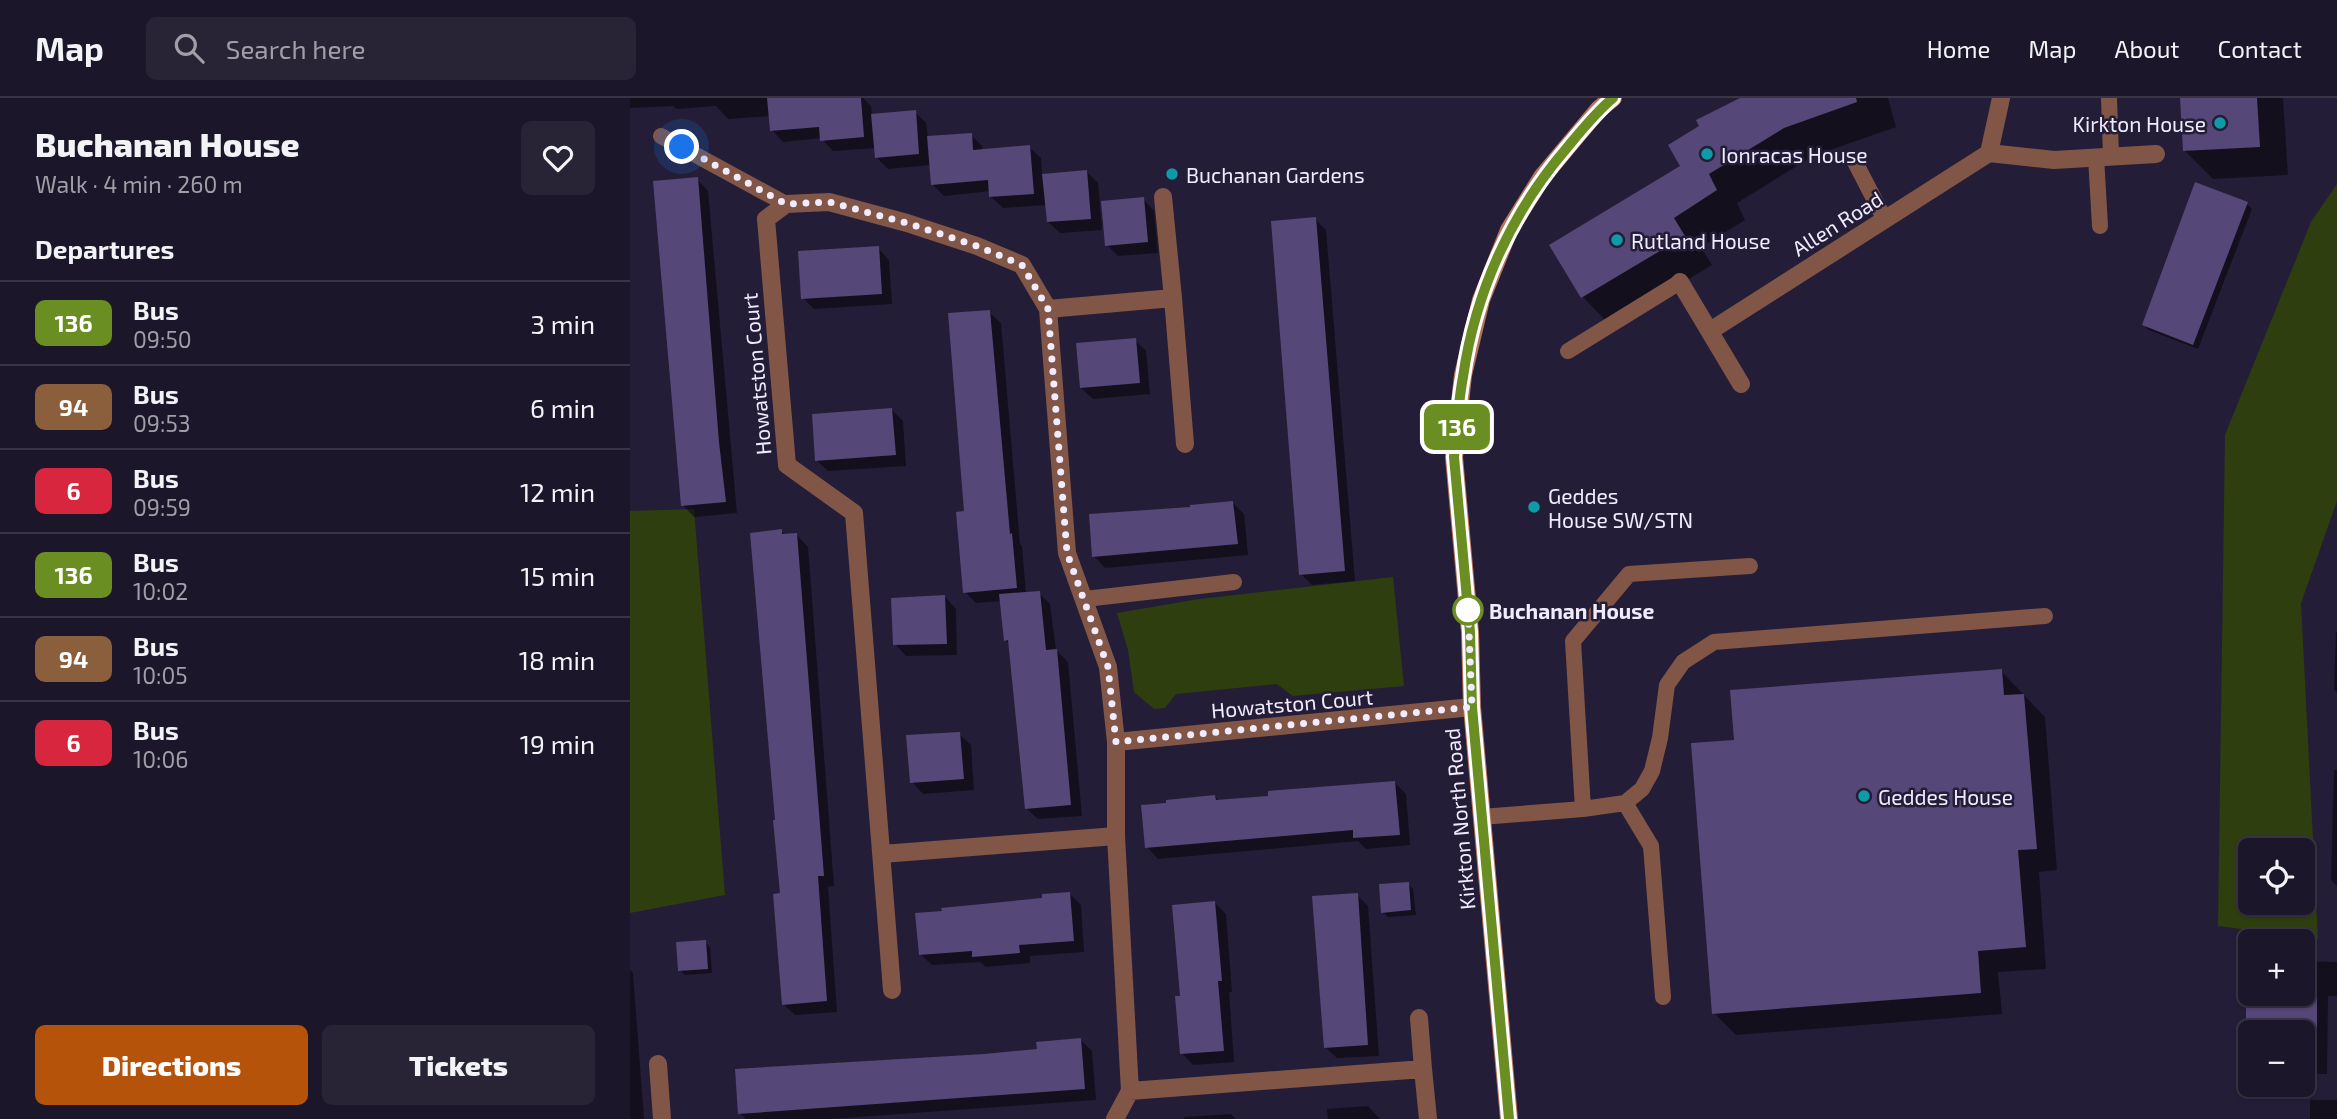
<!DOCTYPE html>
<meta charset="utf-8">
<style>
:root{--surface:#1b1629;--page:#282335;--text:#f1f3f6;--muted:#a09fa8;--line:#393546;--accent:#b45309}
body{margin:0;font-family:"Exo 2",sans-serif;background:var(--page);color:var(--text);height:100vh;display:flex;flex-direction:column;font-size:26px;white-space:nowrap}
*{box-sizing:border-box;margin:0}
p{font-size:23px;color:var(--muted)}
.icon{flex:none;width:38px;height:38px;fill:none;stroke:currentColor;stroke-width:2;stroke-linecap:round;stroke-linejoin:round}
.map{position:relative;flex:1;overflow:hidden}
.panel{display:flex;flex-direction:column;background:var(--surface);width:630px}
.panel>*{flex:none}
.badge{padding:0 14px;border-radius:10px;font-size:24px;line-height:46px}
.buttons{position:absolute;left:1608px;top:740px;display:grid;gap:14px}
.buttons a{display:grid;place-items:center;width:77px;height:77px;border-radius:10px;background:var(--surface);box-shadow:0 2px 5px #0004,0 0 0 2px var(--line);font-size:35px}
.you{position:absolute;width:35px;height:35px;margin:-18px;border:5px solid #fff;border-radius:50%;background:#1a73e8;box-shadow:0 0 0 10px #1a73e833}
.map>.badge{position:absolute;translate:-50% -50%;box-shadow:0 0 0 4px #fff}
h2{padding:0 35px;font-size:26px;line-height:63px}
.round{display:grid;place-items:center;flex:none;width:74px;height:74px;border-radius:10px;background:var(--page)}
.summary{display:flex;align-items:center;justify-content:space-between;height:119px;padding:0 35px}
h1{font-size:33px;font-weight:800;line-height:52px}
.primary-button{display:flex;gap:14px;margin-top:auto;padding:14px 35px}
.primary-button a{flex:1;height:80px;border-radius:10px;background:var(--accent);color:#fff;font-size:28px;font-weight:800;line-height:80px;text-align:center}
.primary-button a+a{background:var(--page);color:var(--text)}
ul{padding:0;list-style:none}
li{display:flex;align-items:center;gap:21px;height:84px;padding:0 35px;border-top:2px solid var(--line)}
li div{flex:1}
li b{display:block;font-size:26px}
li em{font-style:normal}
li .badge{min-width:77px;font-weight:700;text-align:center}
header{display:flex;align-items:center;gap:42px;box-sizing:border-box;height:98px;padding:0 35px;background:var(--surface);border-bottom:2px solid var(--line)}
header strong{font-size:33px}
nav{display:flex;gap:38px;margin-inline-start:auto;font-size:24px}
.search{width:490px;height:63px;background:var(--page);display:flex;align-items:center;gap:18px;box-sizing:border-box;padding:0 24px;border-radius:10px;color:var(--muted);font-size:26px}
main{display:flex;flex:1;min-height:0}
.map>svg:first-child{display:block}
.green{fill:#2f3e0f;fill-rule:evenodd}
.shadow{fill:#0007}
.building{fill:#554777}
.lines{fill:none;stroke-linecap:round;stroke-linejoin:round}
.lane{stroke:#815647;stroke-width:16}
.street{stroke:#815647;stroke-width:18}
.secondary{stroke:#b7735a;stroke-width:18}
.line-casing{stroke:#fff;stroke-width:16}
.line{stroke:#6b8e23;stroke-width:10}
.walk{stroke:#f0ecfe;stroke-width:7;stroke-dasharray:0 12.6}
.culture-dot{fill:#0f9aa8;stroke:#241d37;stroke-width:2.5}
.stop-dot{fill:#fff;stroke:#6b8e23;stroke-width:3.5}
.labels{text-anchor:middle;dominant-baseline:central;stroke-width:5;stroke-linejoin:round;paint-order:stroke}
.poi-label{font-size:21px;fill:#f0ecfe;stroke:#241d37;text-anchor:start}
.street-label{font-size:21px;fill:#f0ecfe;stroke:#241d37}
.stop-label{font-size:21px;font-weight:bold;fill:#f0ecfe;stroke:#241d37;text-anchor:start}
</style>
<header>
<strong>Map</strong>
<div class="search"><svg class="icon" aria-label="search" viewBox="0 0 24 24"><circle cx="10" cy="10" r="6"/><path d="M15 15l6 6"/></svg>Search here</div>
<nav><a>Home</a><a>Map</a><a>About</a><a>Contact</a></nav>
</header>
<main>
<section class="panel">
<div class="summary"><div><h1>Buchanan House</h1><p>Walk · 4 min · 260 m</p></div><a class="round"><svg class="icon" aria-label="heart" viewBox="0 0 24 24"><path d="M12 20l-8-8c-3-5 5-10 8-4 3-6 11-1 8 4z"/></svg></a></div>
<h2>Departures</h2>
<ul>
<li><span class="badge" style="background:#6b8e23;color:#fff">136</span><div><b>Bus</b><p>09:50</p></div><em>3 min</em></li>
<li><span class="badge" style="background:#8b5e3c;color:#fff">94</span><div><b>Bus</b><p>09:53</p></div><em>6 min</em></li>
<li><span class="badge" style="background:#d7263d;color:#fff">6</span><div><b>Bus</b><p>09:59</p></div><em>12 min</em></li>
<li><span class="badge" style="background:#6b8e23;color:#fff">136</span><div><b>Bus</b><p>10:02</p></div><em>15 min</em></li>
<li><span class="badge" style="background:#8b5e3c;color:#fff">94</span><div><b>Bus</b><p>10:05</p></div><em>18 min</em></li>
<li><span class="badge" style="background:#d7263d;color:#fff">6</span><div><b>Bus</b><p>10:06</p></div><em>19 min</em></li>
</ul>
<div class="primary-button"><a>Directions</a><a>Tickets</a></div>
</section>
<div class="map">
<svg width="1707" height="1021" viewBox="0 0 1707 1021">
<rect width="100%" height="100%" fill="#241d37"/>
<path class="green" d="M 1707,86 L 1707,403 L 1671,505 L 1688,841 L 1588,828 L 1595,337 L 1681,124 ZM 1673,752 L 1673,805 L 1620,805 L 1620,752 Z
M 64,411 L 95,797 L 0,815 L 0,413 Z
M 763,479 L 774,588 L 663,598 L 647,586 L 546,596 L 535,610 L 524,611 L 504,594 L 498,552 L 487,515 L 569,501 Z"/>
<path class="shadow" d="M 0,0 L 233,0 L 241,8 L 242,18 L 285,14 L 296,25 L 298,40 L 341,37 L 352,48 L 353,53 L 399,49 L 411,60 L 412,78 L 457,74 L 468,85 L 472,132 L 430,135 L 418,124 L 417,107 L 373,110 L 361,99 L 361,93 L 314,98 L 303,87 L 301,67 L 258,71 L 246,59 L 246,50 L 203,53 L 191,40 L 153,44 L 142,32 L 141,18 L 98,21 L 86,8 L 47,11 L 43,8 L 0,10 Z
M 1113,0 L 1258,0 L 1266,29 L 1183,58 L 1107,105 L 1115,122 L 1071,149 L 1082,167 L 981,228 L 953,199 L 921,147 L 1053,68 Z
M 1552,0 L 1653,0 L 1658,77 L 1583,81 L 1554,52 Z
M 67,81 L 78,93 L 107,415 L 64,419 L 53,407 Z
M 513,101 L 524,113 L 528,155 L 488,158 L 477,147 Z
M 1617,106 L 1622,111 L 1568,251 L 1519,232 L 1514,227 Z
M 685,121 L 696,132 L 725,483 L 682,487 L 671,476 Z
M 248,150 L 259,162 L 262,206 L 184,211 L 173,200 Z
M 359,214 L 371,225 L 390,446 L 392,448 L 396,496 L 409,495 L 420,506 L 426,552 L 438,564 L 452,718 L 408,721 L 396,710 L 381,547 L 375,542 L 372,503 L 346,505 L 335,494 L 336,415 Z
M 505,242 L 516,253 L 520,296 L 463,301 L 451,290 Z
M 262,312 L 273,323 L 276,368 L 198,373 L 186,362 Z
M 603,405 L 614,416 L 618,457 L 475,470 L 464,458 L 562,411 Z
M 151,433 L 157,438 L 167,437 L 178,449 L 204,788 L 198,789 L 207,914 L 165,917 L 153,906 Z
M 315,499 L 326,511 L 327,557 L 276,558 L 265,546 Z
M 1706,534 L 1707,534 L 1707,595 L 1704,591 Z
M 1371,573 L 1415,619 L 1427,772 L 1409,774 L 1416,871 L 1368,874 L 1372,916 L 1106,937 L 1084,915 L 1105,643 Z
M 329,636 L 341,647 L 344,692 L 293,696 L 282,684 Z
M 1704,672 L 1707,672 L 1707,788 L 1701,782 Z
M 765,685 L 776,696 L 780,747 L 736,751 L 728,743 L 528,761 L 517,749 L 585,698 L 589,703 L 640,700 Z
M 778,786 L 783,791 L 786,817 L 758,819 L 753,814 Z
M 439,795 L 451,807 L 454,854 L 400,858 L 400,865 L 356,869 L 350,864 L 302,867 L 290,856 L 414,802 Z
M 727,797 L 738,808 L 749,958 L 707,960 L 695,949 Z
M 585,805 L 596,816 L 602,894 L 599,894 L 604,964 L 563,967 L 552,955 L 551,899 Z
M 75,844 L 80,849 L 82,875 L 55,877 L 50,872 Z
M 1618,862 L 1620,862 L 1620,896 L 1673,896 L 1673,863 L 1707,864 L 1707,898 L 1698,898 L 1697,976 L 1673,976 L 1673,934 L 1620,934 L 1620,968 L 1617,965 Z
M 0,872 L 3,875 L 14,1021 L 0,1021 Z
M 451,942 L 462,953 L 466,1002 L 201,1021 L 116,1021 L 110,1015 L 355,958 L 409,952 Z
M 1680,1002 L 1707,1002 L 1707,1021 L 1680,1021 Z
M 738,1008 L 750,1021 L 698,1021 L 697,1011 Z
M 601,1016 L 606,1021 L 554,1021 L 554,1019 Z"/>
<path class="building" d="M 137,0 L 231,0 L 234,39 L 190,43 L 189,29 L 140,33 Z
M 1110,0 L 1226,0 L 1227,4 L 1154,30 L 1079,76 L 1087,92 L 1044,120 L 1055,138 L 951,200 L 919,147 L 1050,68 L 1038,47 L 1069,28 L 1066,22 Z
M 1550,0 L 1627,0 L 1630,49 L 1553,53 Z
M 286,12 L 289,56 L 245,60 L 241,16 Z
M 342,35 L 343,52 L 400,47 L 404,96 L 359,99 L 358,82 L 301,87 L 297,38 Z
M 457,72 L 461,121 L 417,124 L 412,76 Z
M 68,79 L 89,344 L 96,404 L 51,408 L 23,83 Z
M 1565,84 L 1618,104 L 1563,247 L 1512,227 Z
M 514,99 L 518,144 L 475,148 L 471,103 Z
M 686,119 L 715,473 L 669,477 L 641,123 Z
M 249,148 L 252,196 L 171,201 L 168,153 Z
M 360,212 L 380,436 L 382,435 L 387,490 L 333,495 L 326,414 L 334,413 L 318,215 Z
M 506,240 L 510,285 L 450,290 L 446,245 Z
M 262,310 L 266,357 L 185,363 L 182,316 Z
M 603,403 L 608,446 L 462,459 L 459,416 L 560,409 L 560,407 Z
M 152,431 L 152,436 L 167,435 L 194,778 L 188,778 L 197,903 L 152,907 L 143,796 L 150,795 L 143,722 L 145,722 L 120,435 Z
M 410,493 L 416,552 L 427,551 L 441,707 L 395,711 L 378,542 L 374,543 L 369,496 Z
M 315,497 L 317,546 L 263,547 L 261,500 Z
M 1372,571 L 1374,597 L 1394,596 L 1407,751 L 1388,752 L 1396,849 L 1348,853 L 1351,895 L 1082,916 L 1061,645 L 1104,642 L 1100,592 Z
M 330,634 L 334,681 L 280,685 L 276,637 Z
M 765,683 L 770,737 L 723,740 L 723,732 L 515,750 L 511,707 L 536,705 L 536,702 L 585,697 L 586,702 L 638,698 L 638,693 Z
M 779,784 L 781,812 L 751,815 L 749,786 Z
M 440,794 L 444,843 L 389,847 L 390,855 L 342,859 L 342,853 L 289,857 L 285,815 L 312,813 L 311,810 L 412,800 L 412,796 Z
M 728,795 L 738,947 L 694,950 L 682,798 Z
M 585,803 L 592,883 L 588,883 L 594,953 L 550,956 L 545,898 L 550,898 L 542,807 Z
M 76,842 L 78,871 L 48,873 L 46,844 Z
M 1616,896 L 1687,896 L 1687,934 L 1616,934 Z
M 451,940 L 455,991 L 108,1016 L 105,971 L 354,956 L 407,951 L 406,944 Z"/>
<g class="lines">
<path class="lane" d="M 1479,0 L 1481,58
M 31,38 L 156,106
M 1466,59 L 1470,128
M 1225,64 L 1255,122
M 938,253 L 1050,184
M 455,501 L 604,484
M 995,705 L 1021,748 L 1033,899
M 953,711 L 943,543 L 999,476 L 1120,468
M 851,719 L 953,711 L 995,705 L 1012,691 L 1022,673 L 1030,640 L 1037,587 L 1053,564 L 1084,544 L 1415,518"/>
<path class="street" d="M 1359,55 L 1371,0
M 533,99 L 543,200
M 1050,184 L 1111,286
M 418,211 L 543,200 L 555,346
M 1080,233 L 1359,55 L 1424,62 L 1526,56
M 486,644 L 842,609
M 252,756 L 486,738
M 262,892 L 224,415 L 157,367 L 136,121 L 156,106 L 199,104 L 277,125 L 347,148 L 392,167 L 418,211 L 437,455 L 478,569 L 486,644 L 486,738 L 500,993 L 485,1021
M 28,966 L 32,1021
M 793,971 L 798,1021
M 500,993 L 793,971 L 789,920"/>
<path class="secondary" d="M 879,1021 L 842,609 L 840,534 L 824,359 L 833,277 L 851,202 L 879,132 L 912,79 L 969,11 L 983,0"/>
</g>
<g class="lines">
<defs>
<path id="line" d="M 879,1021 L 842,609 L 840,534 L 824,359 C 827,332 828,305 833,279 C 845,195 881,115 936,51 C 951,33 965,15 983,0"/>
</defs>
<use href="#line" class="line-casing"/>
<use href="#line" class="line"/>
<path class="walk" d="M 52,49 L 156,106 L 199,104 L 277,125 L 347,148 L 392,167 L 418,211 L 437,455 L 478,569 L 486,644 L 842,609 L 838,509 L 838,512"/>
</g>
<g class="culture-dot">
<circle cx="1590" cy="25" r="7"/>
<circle cx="1077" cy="56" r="7"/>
<circle cx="542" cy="76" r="7"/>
<circle cx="987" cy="142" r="7"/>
<circle cx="904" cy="409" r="7"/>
<circle cx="1234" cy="698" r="7"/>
</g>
<circle class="stop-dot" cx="838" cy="512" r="14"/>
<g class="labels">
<g class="poi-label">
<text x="1576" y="25" text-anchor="end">Kirkton House</text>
<text x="1091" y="56">Ionracas House</text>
<text x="556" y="76">Buchanan Gardens</text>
<text x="1001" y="142">Rutland House</text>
<text x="918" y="397">Geddes<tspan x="918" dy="24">House SW/STN</tspan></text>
<text x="1248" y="698">Geddes House</text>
</g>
<g class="street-label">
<text transform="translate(1207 125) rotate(-32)">Allen Road</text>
<text transform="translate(126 276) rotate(-95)">Howatston Court</text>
<text transform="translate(662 605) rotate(-5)">Howatston Court</text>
<text transform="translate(829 721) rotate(-95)">Kirkton North Road</text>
</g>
<g class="stop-label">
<text x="859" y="512">Buchanan House</text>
</g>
</g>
</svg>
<div class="buttons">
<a><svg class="icon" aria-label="locate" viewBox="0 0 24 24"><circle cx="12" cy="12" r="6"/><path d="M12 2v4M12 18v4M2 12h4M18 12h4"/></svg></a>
<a>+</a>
<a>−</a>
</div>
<div class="you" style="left:52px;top:49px"></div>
<b class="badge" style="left:827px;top:329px;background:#6b8e23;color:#fff">136</b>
</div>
</main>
